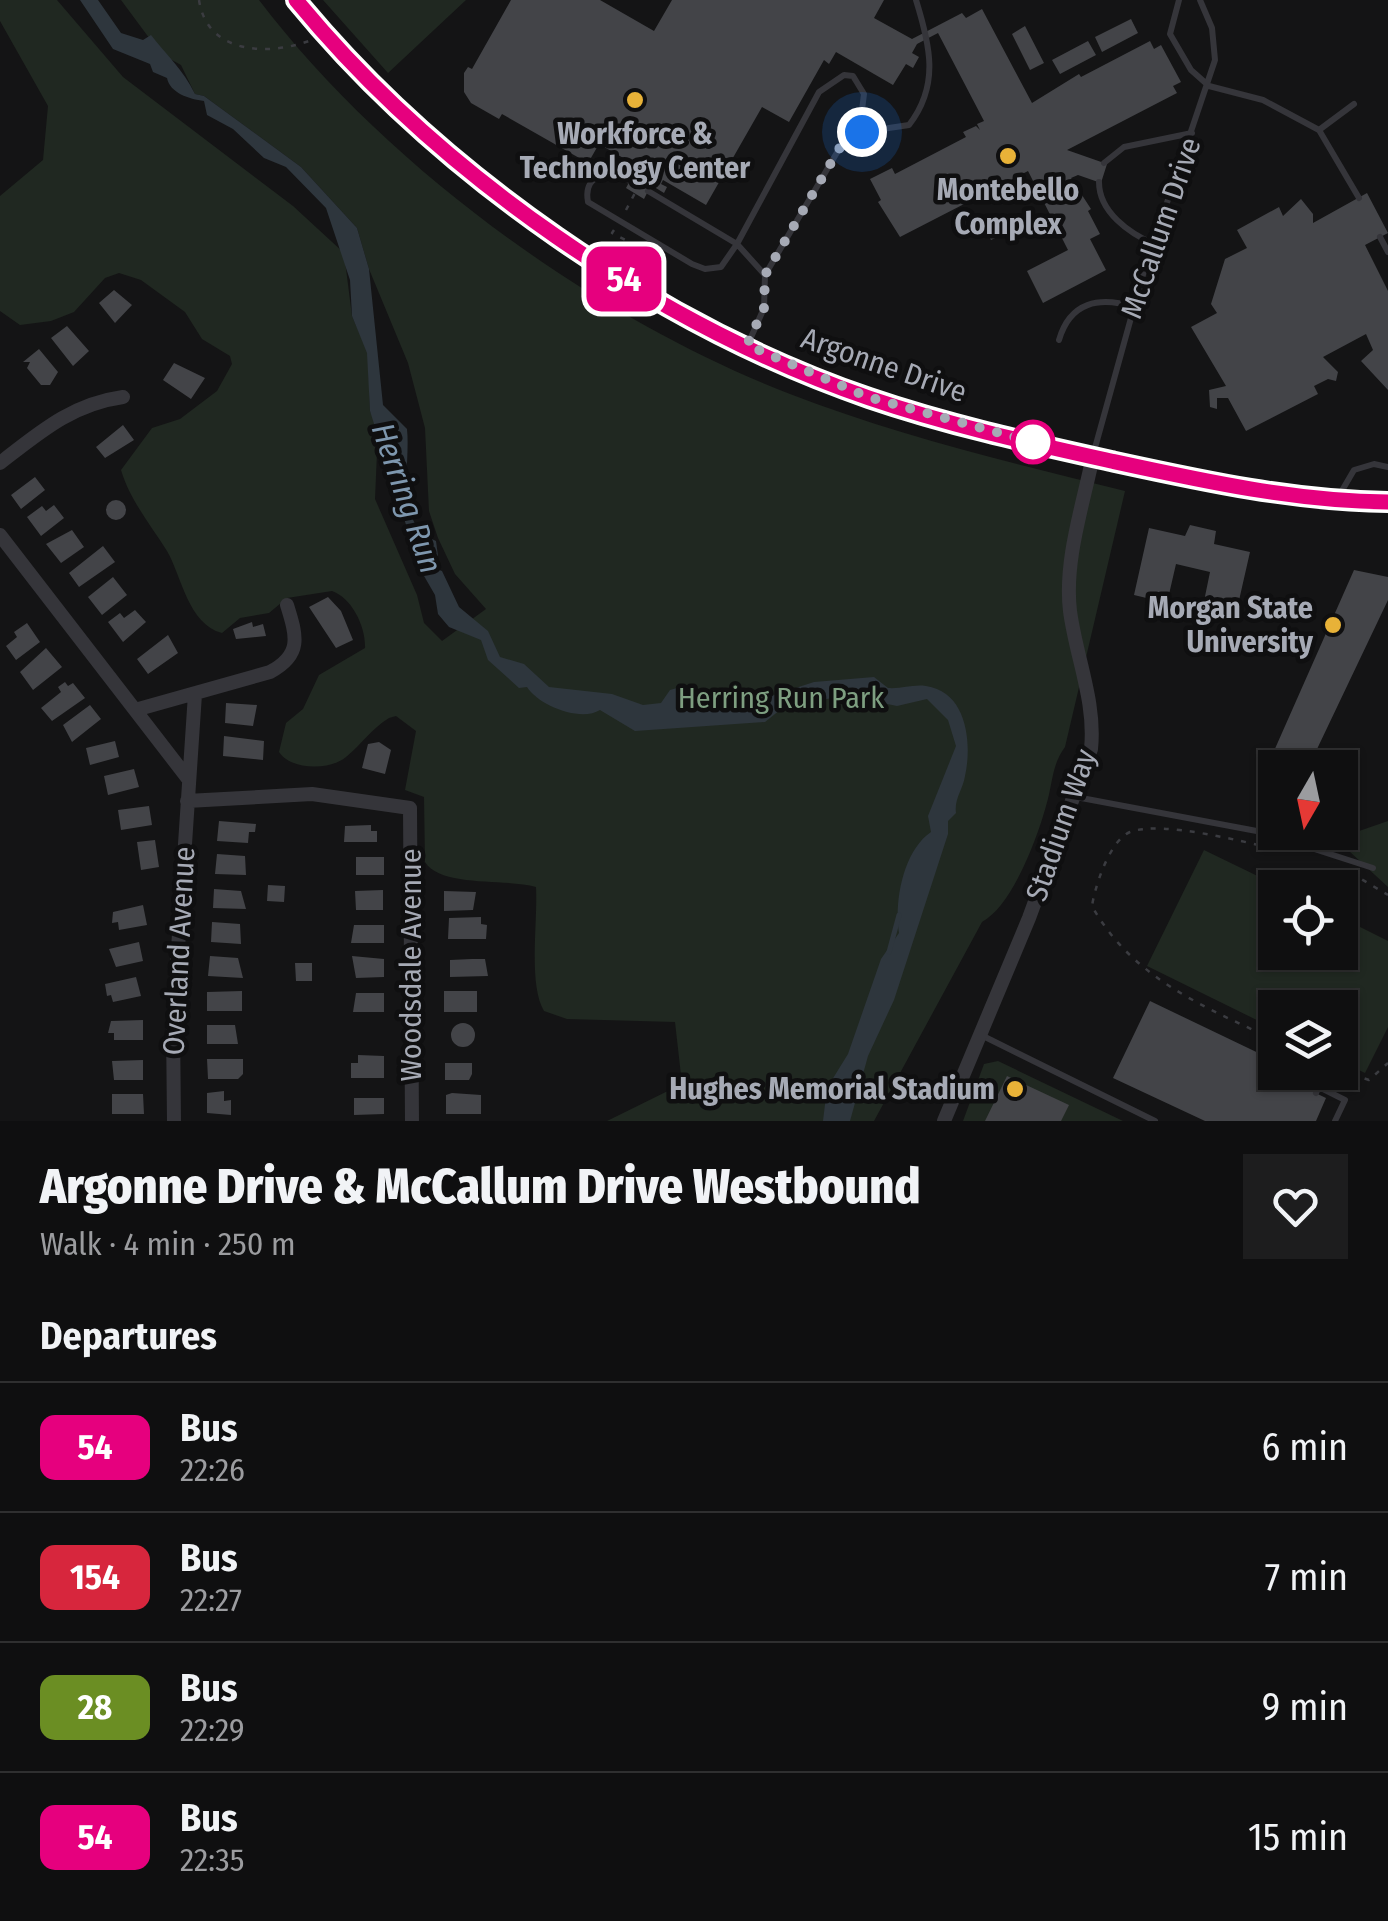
<!DOCTYPE html>
<meta charset="utf-8">
<style>
:root{--surface:#0f0f10;--page:#1d1d1e;--text:#f1f3f6;--muted:#9b9c9f;--line:#2f2f30}
body{margin:0;font-family:"Fira Sans Condensed",sans-serif;background:var(--page);color:var(--text);height:100vh;display:flex;flex-direction:column;font-size:38px;white-space:nowrap}
*{box-sizing:border-box;margin:0}
p{font-size:32px;color:var(--muted)}
.icon{flex:none;width:55px;height:55px;fill:none;stroke:currentColor;stroke-width:2;stroke-linecap:round;stroke-linejoin:round}
.map{position:relative;height:1121px;overflow:hidden}
.sheet{display:flex;flex-direction:column;background:var(--surface);flex:1}
.sheet>*{flex:none}
.badge{padding:0 20px;border-radius:15px;font-size:35px;line-height:65px}
.needle{width:65px;rotate:189deg}
.controls{position:absolute;left:1258px;top:750px;display:grid;gap:20px}
.controls a{display:grid;place-items:center;width:100px;height:100px;border-radius:0px;background:var(--surface);box-shadow:0 2px 8px #0004,0 0 0 2px var(--line);font-size:50px}
.you{position:absolute;width:50px;height:50px;margin:-25px;border:8px solid #fff;border-radius:50%;background:#1a73e8;box-shadow:0 0 0 15px #1a73e833}
.map>.badge{position:absolute;translate:-50% -50%;box-shadow:0 0 0 5px #fff}
h2{padding:0 40px;font-size:38px;line-height:90px}
.round{display:grid;place-items:center;flex:none;width:105px;height:105px;border-radius:0px;background:var(--page)}
.overview{display:flex;align-items:center;justify-content:space-between;height:170px;padding:0 40px}
h1{font-size:48px;font-weight:800;line-height:75px}
ul{padding:0;list-style:none}
li{display:flex;align-items:center;gap:30px;height:130px;padding:0 40px;border-top:2px solid var(--line)}
li div{flex:1}
li b{display:block;font-size:38px}
li em{font-style:normal}
li .badge{min-width:110px;font-weight:700;text-align:center}
.map>svg:first-child{display:block}
.green{fill:#202821}
.water{fill:#2e363d}
.lines{fill:none;stroke-linecap:round;stroke-linejoin:round}
.stream{stroke:#2e363d;stroke-width:5}
.building{fill:#434448}
.path{stroke:#3b3c41;stroke-width:2.5;stroke-dasharray:5 8;stroke-linecap:butt}
.lane{stroke:#35353a;stroke-width:6}
.street{stroke:#35353a;stroke-width:14}
.secondary{stroke:#43444a;stroke-width:20}
.line-casing{stroke:#fff;stroke-width:22}
.line{stroke:#e6007e;stroke-width:15}
.walk{stroke:#a6aab5;stroke-width:10;stroke-dasharray:0 18}
.poi-dot{fill:#e8b238;stroke:#0f0f10;stroke-width:4}
.stop-dot{fill:#fff;stroke:#e6007e;stroke-width:5}
.labels{text-anchor:middle;dominant-baseline:central;stroke-width:9;stroke-linejoin:round;paint-order:stroke}
.poi-label{font-size:30px;font-weight:bold;fill:#a6aab5;stroke:#0f0f10}
.street-label{font-size:30px;fill:#a6aab5;stroke:#0f0f10}
.park-label{font-size:30px;fill:#7e9f81;stroke:#0f0f10}
.water-label{font-size:32px;font-style:italic;fill:#7e97ae;stroke:#0f0f10}
</style>
<div class="map">
<svg width="1388" height="1121" viewBox="0 0 1388 1121">
<rect width="100%" height="100%" fill="#141415"/>
<path class="green" d="M 0,0 L 57,0 L 123,77 L 293,206 L 344,253 L 352,316 L 368,353 L 370,411 L 378,429 L 375,499 L 417,595 L 424,623 L 442,641 L 486,609 L 455,574 L 438,538 L 429,511 L 425,428 L 408,363 L 369,269 L 357,228 L 301,167 L 204,96 L 195,94 L 181,65 L 161,54 L 121,0 L 259,0 C 386,167 594,318 790,394 C 899,436 1012,463 1125,491 L 1065,747 C 1051,766 1053,784 1046,806 C 1037,839 1012,906 982,922 L 874,1121 L 607,1121 L 682,1084 L 675,1022 L 567,1019 L 544,1011 C 528,984 538,922 536,887 C 506,878 441,888 425,862 L 424,797 L 405,790 L 416,731 L 396,716 L 389,718 C 371,729 362,744 346,757 C 329,771 291,770 279,752 L 286,723 L 303,709 L 319,675 L 365,648 C 366,627 352,598 332,591 L 287,598 L 269,613 L 240,618 L 222,633 C 188,624 182,577 167,551 C 150,524 130,500 121,470 L 152,428 L 180,419 L 217,391 L 232,364 L 230,356 L 202,339 L 185,312 L 141,280 L 119,273 L 105,278 L 74,312 L 51,321 L 20,325 L 0,311 L 0,196 L 43,160 L 48,106 L 0,21 Z
M 323,0 L 466,0 L 388,73 Z
M 1388,821 L 1388,887 L 1336,839 Z
M 1204,850 L 1280,887 L 1275,888 L 1275,952 L 1340,952 L 1340,917 L 1388,941 L 1388,1027 L 1365,1073 L 1340,1061 L 1340,1008 L 1275,1008 L 1275,1029 L 1147,966 Z
M 998,1061 L 1123,1121 L 963,1121 L 984,1064 Z"/>
<path class="water" d="M 80,0 L 98,0 L 121,33 L 143,40 L 151,35 C 167,56 183,69 195,94 L 204,96 L 301,167 L 357,228 L 369,269 L 383,405 L 407,429 C 411,466 393,524 436,541 L 438,556 L 430,560 L 433,568 L 442,571 L 459,607 L 488,631 L 500,657 L 524,664 L 549,687 L 612,694 L 643,705 L 661,703 L 670,690 L 677,688 L 753,702 L 814,682 L 874,677 L 888,688 C 902,689 913,684 926,686 C 968,692 972,745 965,776 C 963,789 954,799 956,813 L 948,821 L 948,834 L 894,1000 L 868,1056 L 850,1121 L 823,1121 L 827,1088 L 848,1054 L 881,959 L 899,933 C 894,902 903,851 931,832 L 928,816 L 956,746 L 948,720 L 927,699 L 897,706 L 844,695 L 780,710 L 765,722 L 635,731 L 600,710 C 581,722 539,706 527,687 L 519,688 L 488,660 L 481,640 L 449,627 L 438,614 L 435,595 L 420,569 L 370,411 L 367,353 L 352,316 L 350,280 L 326,208 L 286,167 L 264,158 L 233,129 L 207,115 L 204,101 C 189,99 170,93 167,78 L 153,72 L 150,64 L 113,49 Z"/>
<g class="lines">
<path class="stream" d="M 889,952 L 899,915"/>
</g>
<path class="building" d="M 511,0 L 600,0 L 654,31 L 672,0 L 884,0 L 874,18 L 912,39 L 962,13 L 966,18 L 982,9 L 1032,103 L 1079,74 L 1081,77 L 1150,41 L 1154,49 L 1161,45 L 1181,82 L 1173,86 L 1177,93 L 1067,150 L 1107,164 L 1101,183 L 1078,175 L 1071,178 L 1091,209 L 1088,211 L 1100,234 L 1090,239 L 1106,270 L 1043,303 L 1027,271 L 1068,250 L 1028,171 L 900,237 L 878,202 L 881,200 L 870,179 L 892,168 L 895,174 L 966,137 L 963,132 L 976,126 L 980,130 L 977,124 L 984,121 L 938,33 L 917,44 L 912,53 L 919,57 L 913,68 L 906,64 L 893,85 L 836,52 L 829,64 L 824,60 L 789,122 L 762,107 L 706,205 L 663,180 L 661,184 L 667,187 L 664,193 L 651,185 L 644,199 L 626,188 L 633,175 L 621,168 L 632,163 L 599,144 L 588,163 L 502,114 L 499,119 L 471,103 L 464,92 L 464,73 L 468,67 L 472,69 Z
M 1131,19 L 1138,33 L 1102,52 L 1095,37 Z
M 1025,26 L 1044,63 L 1030,70 L 1012,34 Z
M 1088,41 L 1096,55 L 1060,74 L 1052,60 Z
M 1367,193 L 1388,233 L 1365,245 L 1388,291 L 1388,390 L 1361,361 L 1373,350 L 1366,334 L 1323,357 L 1338,372 L 1336,381 L 1328,379 L 1314,386 L 1318,394 L 1246,431 L 1228,398 L 1217,398 L 1217,409 L 1210,407 L 1209,390 L 1226,386 L 1191,327 L 1217,313 L 1211,304 L 1225,259 L 1247,248 L 1237,230 L 1279,207 L 1283,216 L 1301,199 L 1313,214 L 1313,223 Z
M 998,219 L 1006,233 L 991,240 L 984,226 Z
M 114,290 L 132,305 L 115,323 L 99,303 Z
M 67,326 L 89,351 L 73,366 L 51,338 Z
M 39,349 L 58,372 L 50,385 L 41,385 L 27,368 L 30,362 L 23,362 Z
M 174,363 L 205,378 L 191,399 L 163,380 Z
M 123,425 L 134,440 L 105,458 L 96,447 Z
M 35,477 L 45,490 L 21,509 L 11,495 Z
M106 510a10 10 0 1 1 20 0a10 10 0 1 1-20 0Z
M 54,505 L 64,518 L 41,536 L 27,517 L 42,506 L 46,511 Z
M 1190,525 L 1216,531 L 1214,544 L 1250,552 L 1235,618 L 1202,611 L 1210,572 L 1176,564 L 1167,603 L 1134,595 L 1149,528 L 1185,536 Z
M 72,530 L 84,547 L 61,563 L 46,544 Z
M 103,546 L 115,562 L 79,587 L 69,573 Z
M 1354,570 L 1388,577 L 1388,600 L 1308,768 L 1275,768 L 1275,781 L 1262,778 Z
M 113,577 L 127,595 L 102,615 L 88,597 Z
M 328,597 L 341,611 L 353,640 L 336,648 L 309,607 Z
M 135,610 L 146,622 L 123,642 L 108,622 L 120,613 L 124,618 Z
M 252,622 L 253,627 L 263,624 L 266,636 L 236,639 L 233,629 Z
M 27,623 L 40,642 L 16,660 L 6,646 L 17,637 L 14,632 Z
M 168,635 L 178,653 L 148,674 L 137,659 Z
M 46,648 L 62,667 L 33,690 L 20,672 Z
M 65,682 L 68,686 L 73,683 L 85,698 L 52,721 L 41,708 L 61,692 L 58,687 Z
M 226,703 L 257,705 L 253,726 L 225,723 Z
M 90,705 L 101,719 L 72,742 L 63,725 Z
M 224,736 L 264,741 L 263,760 L 223,756 Z
M 115,741 L 119,757 L 90,765 L 86,748 Z
M 379,742 L 391,750 L 385,774 L 362,768 L 368,744 Z
M 134,769 L 139,787 L 108,795 L 104,776 Z
M 149,806 L 152,825 L 121,830 L 118,810 Z
M 219,821 L 256,824 L 255,832 L 249,832 L 248,843 L 217,841 Z
M 371,825 L 371,831 L 377,831 L 377,842 L 344,842 L 345,826 Z
M 155,840 L 159,867 L 141,870 L 137,842 Z
M 217,854 L 245,856 L 246,875 L 215,874 Z
M 356,857 L 384,857 L 384,875 L 356,875 Z
M 1319,875 L 1357,894 L 1350,908 L 1340,903 L 1340,888 L 1313,888 Z
M 268,885 L 285,886 L 284,902 L 267,901 Z
M 214,889 L 241,891 L 246,909 L 213,908 Z
M 383,890 L 383,910 L 356,910 L 355,891 Z
M 444,891 L 476,892 L 473,910 L 444,911 Z
M 143,905 L 147,925 L 119,930 L 118,922 L 112,923 L 113,912 Z
M 481,917 L 481,924 L 487,925 L 486,939 L 448,939 L 449,918 Z
M 212,922 L 240,924 L 241,944 L 211,942 Z
M 354,925 L 384,925 L 384,943 L 351,943 Z
M 139,942 L 143,961 L 116,967 L 109,949 Z
M 210,956 L 238,958 L 243,978 L 208,976 Z
M 352,956 L 384,959 L 384,977 L 356,978 Z
M 472,959 L 485,959 L 488,976 L 450,977 L 450,960 Z
M 295,963 L 312,963 L 312,981 L 296,981 Z
M 136,977 L 141,996 L 113,1002 L 111,995 L 107,996 L 105,984 Z
M 242,991 L 242,1011 L 207,1011 L 207,992 Z
M 444,991 L 477,991 L 477,1012 L 444,1012 Z
M 356,993 L 384,993 L 384,1012 L 353,1012 Z
M 1150,1001 L 1275,1061 L 1275,1072 L 1307,1077 L 1303,1087 L 1326,1098 L 1316,1121 L 1205,1121 L 1113,1078 Z
M 143,1020 L 143,1040 L 114,1040 L 114,1033 L 108,1033 L 111,1021 Z
M451 1035a12 12 0 1 1 24 0a12 12 0 1 1-24 0Z
M 207,1025 L 235,1025 L 238,1044 L 207,1044 Z
M 358,1055 L 384,1056 L 384,1078 L 351,1078 L 351,1063 L 358,1063 Z
M 207,1059 L 243,1059 L 243,1074 L 238,1079 L 208,1079 Z
M 143,1060 L 143,1080 L 114,1080 L 112,1061 Z
M 445,1063 L 472,1063 L 472,1074 L 469,1080 L 445,1080 Z
M 1007,1076 L 1069,1105 L 1061,1121 L 985,1121 Z
M 224,1091 L 224,1101 L 231,1100 L 231,1115 L 207,1113 L 207,1093 Z
M 452,1093 L 481,1095 L 481,1114 L 446,1114 L 446,1095 Z
M 112,1094 L 143,1094 L 144,1114 L 112,1114 Z
M 354,1098 L 384,1098 L 384,1114 L 354,1115 Z"/>
<g class="lines">
<path class="path" d="M 199,0 C 207,54 267,56 309,41
M 626,210 L 635,193
M 614,230 L 612,233 L 631,243 L 622,258
M 1351,873 L 1388,895
M 1275,1040 C 1204,1007 1132,978 1092,906 C 1095,886 1110,840 1130,832 C 1163,820 1242,842 1277,849
M 1340,1070 L 1369,1080 L 1388,1063"/>
<path class="lane" d="M 1179,0 L 1170,34 L 1191,70 L 1209,86 L 1263,100 L 1319,130 L 1359,198
M 852,127 L 862,132 L 909,125 C 940,85 930,45 916,0
M 1319,130 L 1354,104
M 1104,163 L 1124,147 L 1192,133
M 630,181 L 605,173 C 591,179 585,186 588,202 L 692,264 L 705,269 L 721,267 L 737,244 L 648,191
M 1099,182 C 1099,212 1129,233 1154,244
M 1380,237 L 1388,252
M 1059,340 C 1070,302 1099,296 1134,307
M 748,344 L 764,308 L 765,275 L 862,110 L 864,94 L 853,76 L 844,75 L 819,92 L 737,244 L 765,275
M 1093,455 L 1144,271 L 1215,60 L 1212,28 L 1200,0
M 1340,494 L 1354,470 L 1374,464 L 1388,467
M 1076,797 L 1262,832 L 1275,789
M 1262,832 L 1373,868
M 981,1035 L 1155,1121
M 1316,1093 L 1319,1087 L 1345,1100 L 1335,1121"/>
<path class="street" d="M 0,463 C 40,432 72,404 123,397
M 0,535 L 189,780
M 135,710 L 270,672 C 302,655 297,637 287,605
M 187,801 L 312,794 L 410,808 L 412,1121
M 174,1121 L 173,1024 L 195,694
M 944,1121 L 1029,918 L 1091,749 C 1096,702 1076,657 1070,611 C 1064,561 1083,505 1093,456"/>
<path class="secondary" d="M 296,0 C 438,173 657,325 869,398 C 948,425 1030,443 1111,461 C 1203,481 1294,501 1388,502"/>
</g>
<g class="lines">
<defs>
<path id="line" d="M 296,0 C 438,173 657,325 869,398 C 948,425 1030,443 1111,461 C 1203,481 1294,501 1388,502"/>
</defs>
<use href="#line" class="line-casing"/>
<use href="#line" class="line"/>
<path class="walk" d="M 862,132 L 852,127 L 765,275 L 764,308 L 747,345 L 868,397 L 1033,442"/>
</g>
<g class="poi-dot">
<circle cx="635" cy="100" r="10"/>
<circle cx="1008" cy="156" r="10"/>
<circle cx="1333" cy="625" r="10"/>
<circle cx="1015" cy="1089" r="10"/>
</g>
<circle class="stop-dot" cx="1033" cy="442" r="20"/>
<g class="labels">
<g class="poi-label">
<text x="635" y="134">Workforce &amp;<tspan x="635" dy="34">Technology Center</tspan></text>
<text x="1008" y="190">Montebello<tspan x="1008" dy="34">Complex</tspan></text>
<text x="1313" y="608" text-anchor="end">Morgan State<tspan x="1313" dy="34">University</tspan></text>
<text x="995" y="1089" text-anchor="end">Hughes Memorial Stadium</text>
</g>
<g class="street-label">
<text transform="translate(1161 228) rotate(-71)">McCallum Drive</text>
<text transform="translate(884 365) rotate(19)">Argonne Drive</text>
<text transform="translate(1061 825) rotate(-71)">Stadium Way</text>
<text transform="translate(179 951) rotate(-87)">Overland Avenue</text>
<text transform="translate(411 965) rotate(-90)">Woodsdale Avenue</text>
</g>
<g class="park-label">
<text x="781" y="698">Herring Run Park</text>
</g>
<g class="water-label">
<text transform="translate(407 498) rotate(71)">Herring Run</text>
</g>
</g>
</svg>
<div class="controls">
<a><svg class="needle" viewBox="-14 -14 28 28"><path d="M0-13l5 13h-10z" fill="#e53935"/><path d="M0 13l5-13h-10z" fill="#9b9c9f"/></svg></a>
<a><svg class="icon" aria-label="locate" viewBox="0 0 24 24"><circle cx="12" cy="12" r="6"/><path d="M12 2v4M12 18v4M2 12h4M18 12h4"/></svg></a>
<a><svg class="icon" aria-label="layers" viewBox="0 0 24 24"><path d="M12 4l9 5-9 5-9-5zM3 14l9 5 9-5"/></svg></a>
</div>
<div class="you" style="left:862px;top:132px"></div>
<b class="badge" style="left:624px;top:279px;background:#e6007e;color:#fff">54</b>
</div>
<section class="sheet">
<div class="overview"><div><h1>Argonne Drive &amp; McCallum Drive Westbound</h1><p>Walk · 4 min · 250 m</p></div><a class="round"><svg class="icon" aria-label="heart" viewBox="0 0 24 24"><path d="M12 20l-8-8c-3-5 5-10 8-4 3-6 11-1 8 4z"/></svg></a></div>
<h2>Departures</h2>
<ul>
<li><span class="badge" style="background:#e6007e;color:#fff">54</span><div><b>Bus</b><p>22:26</p></div><em>6 min</em></li>
<li><span class="badge" style="background:#d7263d;color:#fff">154</span><div><b>Bus</b><p>22:27</p></div><em>7 min</em></li>
<li><span class="badge" style="background:#6b8e23;color:#fff">28</span><div><b>Bus</b><p>22:29</p></div><em>9 min</em></li>
<li><span class="badge" style="background:#e6007e;color:#fff">54</span><div><b>Bus</b><p>22:35</p></div><em>15 min</em></li>
</ul>
</section>
